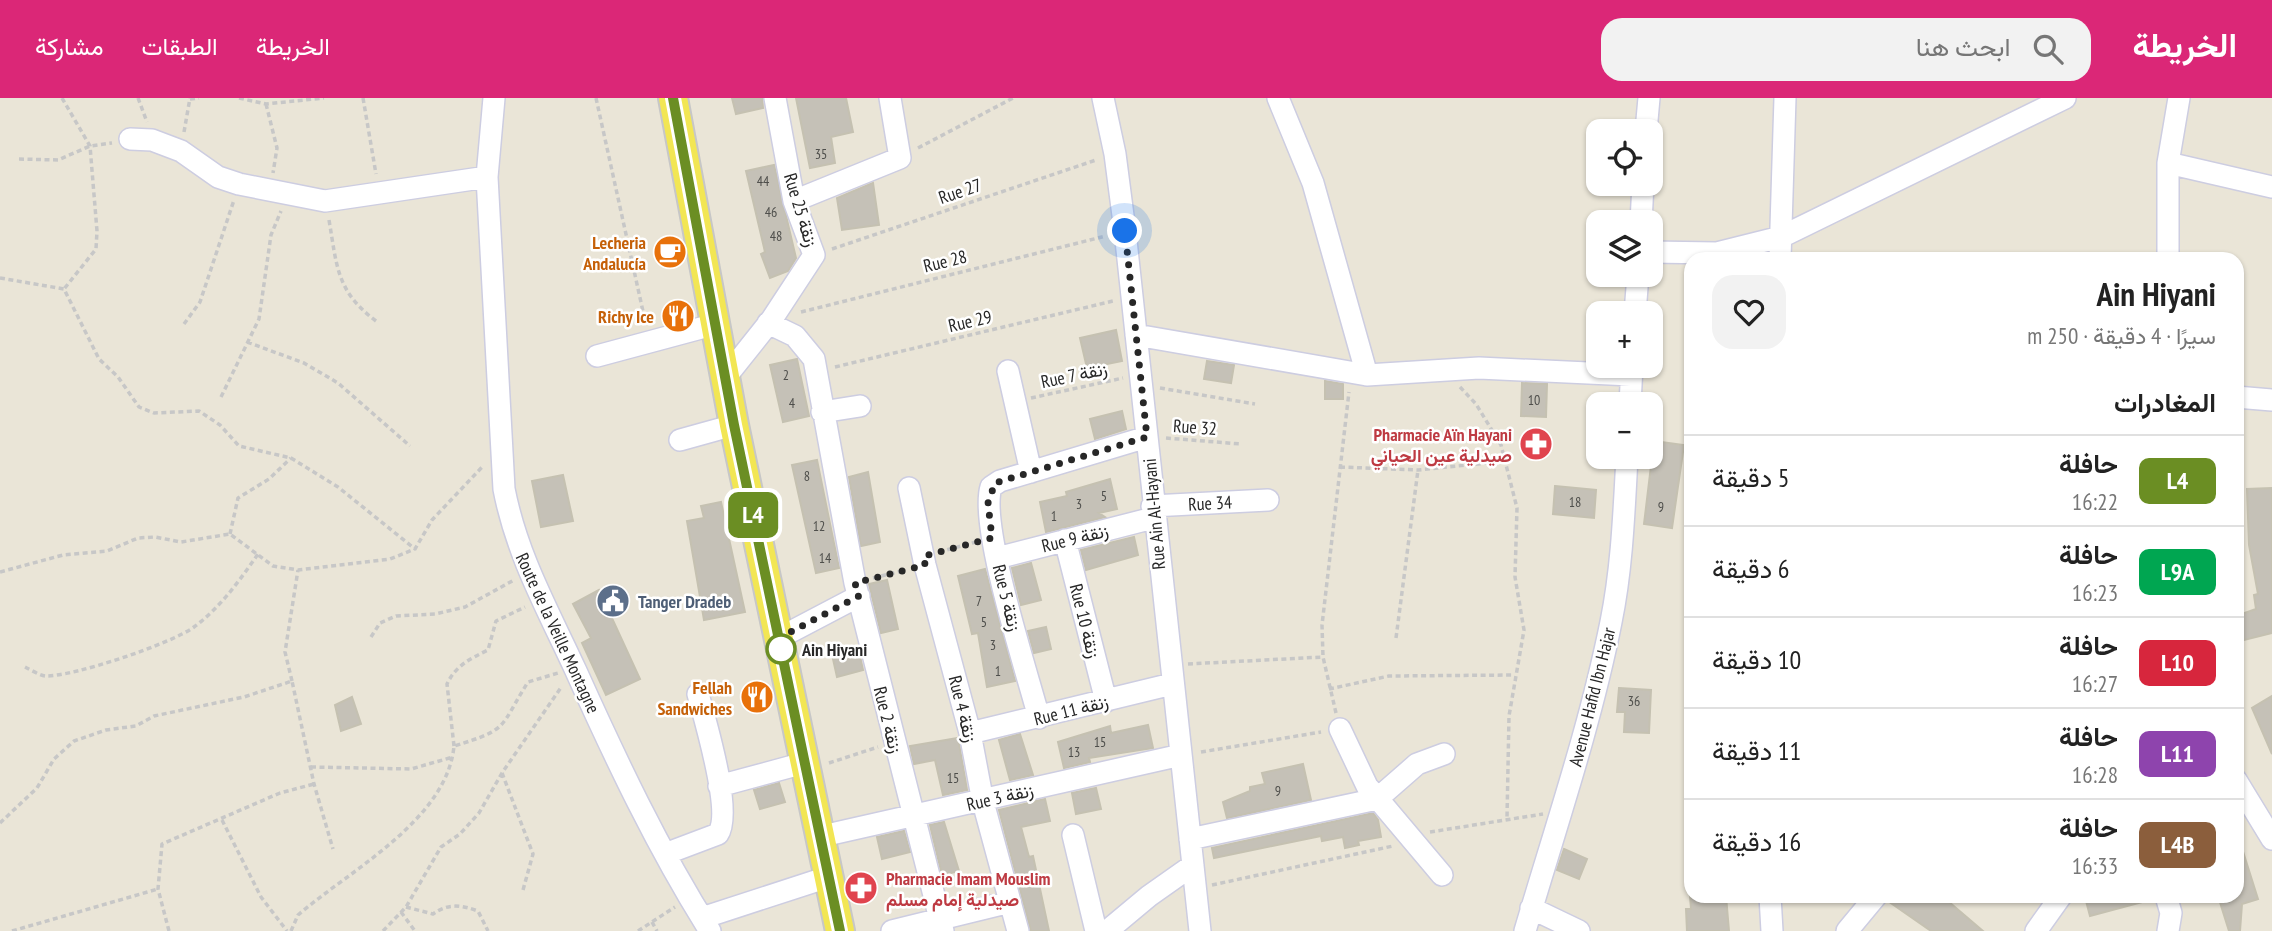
<!DOCTYPE html>
<html lang="ar">
<meta charset="utf-8">
<style>
:root{--surface:#fff;--page:#f2f2f2;--text:#222;--muted:#767676;--line:#e0e0e0;--accent:#db2777}
body{margin:0;font-family:"PT Sans Narrow",Vazirmatn,sans-serif;background:var(--page);color:var(--text);direction:rtl;height:100vh;display:flex;flex-direction:column;font-size:26px;white-space:nowrap}
*{box-sizing:border-box;margin:0}
p{font-size:23px;color:var(--muted)}
.icon{flex:none;width:38px;height:38px;fill:none;stroke:currentColor;stroke-width:2;stroke-linecap:round;stroke-linejoin:round}
.map{position:relative;flex:1;overflow:hidden;direction:ltr}
.details{position:absolute;left:1684px;top:154px;width:560px;height:651px;display:flex;flex-direction:column;background:var(--surface);border-radius:21px;box-shadow:0 2px 5px #0004;direction:rtl}
.details>*{flex:none}
.badge{padding:0 14px;border-radius:10px;font-size:24px;line-height:46px}
.controls{position:absolute;left:1586px;top:21px;display:grid;gap:14px}
.controls a{display:grid;place-items:center;width:77px;height:77px;border-radius:14px;background:var(--surface);box-shadow:0 2px 5px #0004;font-size:35px}
.you{position:absolute;width:35px;height:35px;margin:-18px;border:5px solid #fff;border-radius:50%;background:#1a73e8;box-shadow:0 0 0 10px #1a73e833}
.map>.badge{position:absolute;translate:-50% -50%;box-shadow:0 0 0 4px #fff}
h2{padding:0 28px;font-size:26px;line-height:63px}
.round{display:grid;place-items:center;flex:none;width:74px;height:74px;border-radius:21px;background:var(--page)}
.summary{display:flex;align-items:center;justify-content:space-between;height:119px;padding:0 28px}
h1{font-size:33px;font-weight:700;line-height:52px}
ul{padding:0;list-style:none}
li{display:flex;align-items:center;gap:21px;height:91px;padding:0 28px;border-top:2px solid var(--line)}
li div{flex:1}
li b{display:block;font-size:26px}
li em{font-style:normal}
li .badge{min-width:77px;font-weight:700;text-align:center}
header{display:flex;align-items:center;gap:42px;box-sizing:border-box;height:98px;padding:0 35px;background:var(--accent);color:#fff}
header strong{font-size:33px}
nav{display:flex;gap:38px;margin-inline-start:auto;font-size:24px}
.search{width:490px;height:63px;background:var(--page);display:flex;align-items:center;gap:18px;box-sizing:border-box;padding:0 24px;border-radius:21px;color:var(--muted);font-size:26px}
.map>svg:first-child{display:block}
.building{fill:#c5c1b7;stroke:#c5c1b1;stroke-width:2}
.lines{fill:none;stroke-linecap:round;stroke-linejoin:round}
.minor-casing{stroke:#cdcde1;stroke-width:24}
.major-casing{stroke:#c7c7c7;stroke-width:32}
.path{stroke:#c7c7c7;stroke-width:3.5;stroke-dasharray:5 3.5;stroke-linecap:butt}
.minor{stroke:#fff;stroke-width:21}
.major{stroke:#f2e654;stroke-width:28}
.line-casing{stroke:#fff;stroke-width:16}
.line{stroke:#6b8e23;stroke-width:10}
.walk{stroke:#272727;stroke-width:7;stroke-dasharray:0 12.6}
.stop-dot{fill:#fff;stroke:#6b8e23;stroke-width:3.5}
.labels{text-anchor:middle;dominant-baseline:central;stroke-width:5;stroke-linejoin:round;paint-order:stroke}
.number-label{font-size:14px;fill:#4e4e4b}
.street-label{font-size:18px;fill:#272727;stroke:#fff}
.food-label{font-size:18px;font-weight:bold;fill:#c56008;stroke:#fff;text-anchor:end}
.health-label{font-size:18px;font-weight:bold;fill:#be3a42;stroke:#fff;text-anchor:end}
.service-label{font-size:18px;font-weight:bold;fill:#4e5e75;stroke:#fff;text-anchor:start}
.stop-label{font-size:18px;font-weight:bold;fill:#272727;stroke:#fff;text-anchor:start}
</style>
<header>
<strong>الخريطة</strong>
<div class="search"><svg class="icon" aria-label="search" viewBox="0 0 24 24"><circle cx="10" cy="10" r="6"/><path d="M15 15l6 6"/></svg>ابحث هنا</div>
<nav><a>الخريطة</a><a>الطبقات</a><a>مشاركة</a></nav>
</header>
<div class="map">
<svg width="2272" height="833" viewBox="0 0 2272 833">
<rect width="100%" height="100%" fill="#eae5d7"/>
<path class="building" d="M 732,0 L 762,0 L 763,10 L 736,16 Z
M 796,0 L 846,0 L 853,34 L 831,39 L 835,65 L 810,70 Z
M 774,67 L 796,160 L 788,173 L 770,180 L 761,156 L 765,154 L 746,73 Z
M 873,85 L 879,127 L 842,132 L 837,100 Z
M 1116,232 L 1122,263 L 1087,270 L 1080,240 Z
M 797,261 L 809,318 L 783,324 L 770,267 Z
M 1207,263 L 1234,267 L 1231,285 L 1204,281 Z
M 1325,283 L 1343,286 L 1343,301 L 1325,301 Z
M 1522,285 L 1547,286 L 1546,319 L 1521,318 Z
M 1122,313 L 1126,331 L 1095,341 L 1090,321 Z
M 1654,343 L 1684,347 L 1672,430 L 1644,426 Z
M 817,362 L 839,470 L 816,475 L 792,367 Z
M 868,374 L 880,444 L 861,448 L 849,379 Z
M 563,377 L 573,423 L 541,429 L 532,383 Z
M 1110,381 L 1117,411 L 1099,415 L 1105,419 L 1046,434 L 1040,404 L 1067,398 L 1066,394 Z
M 1555,388 L 1596,392 L 1594,420 L 1553,416 Z
M 2272,390 L 2272,535 L 2236,544 L 2236,518 L 2256,511 L 2254,497 L 2258,496 L 2249,447 L 2247,391 Z
M 721,404 L 745,514 L 704,522 L 687,423 L 704,420 L 701,408 Z
M 1134,439 L 1138,457 L 1086,472 L 1081,452 Z
M 1031,465 L 1041,502 L 1021,507 L 1012,470 Z
M 985,471 L 1015,583 L 987,589 L 978,535 L 972,536 L 958,478 Z
M 887,482 L 898,531 L 881,535 L 869,486 Z
M 599,492 L 640,581 L 606,597 L 582,545 L 591,540 L 573,506 Z
M 1046,529 L 1051,551 L 1034,555 L 1028,533 Z
M 859,554 L 863,572 L 837,579 L 833,561 Z
M 1619,590 L 1651,592 L 1649,635 L 1624,634 L 1625,614 L 1617,614 Z
M 2272,598 L 2272,656 L 2252,610 Z
M 352,599 L 361,626 L 341,633 L 335,607 Z
M 1148,627 L 1153,650 L 1089,660 L 1090,664 L 1064,670 L 1058,644 L 1110,628 L 1111,635 Z
M 1020,636 L 1033,677 L 1010,682 L 999,642 Z
M 958,640 L 967,692 L 943,697 L 935,662 L 914,666 L 910,648 Z
M 1303,666 L 1311,702 L 1227,720 L 1223,704 L 1250,693 L 1250,689 L 1265,686 L 1262,675 Z
M 779,685 L 785,704 L 760,711 L 754,692 Z
M 1096,690 L 1101,711 L 1076,716 L 1072,695 Z
M 1045,701 L 1050,723 L 1021,729 L 1029,759 L 1033,758 L 1049,833 L 1031,833 L 999,712 Z
M 1373,715 L 1378,722 L 1381,739 L 1358,743 L 1359,747 L 1345,750 L 1343,739 L 1322,743 L 1321,738 L 1214,760 L 1212,750 Z
M 944,724 L 959,773 L 942,777 L 930,727 Z
M 904,733 L 910,754 L 882,761 L 877,739 Z
M 2236,744 L 2240,744 L 2258,801 L 2242,806 L 2240,833 L 2229,833 L 2218,798 L 2236,798 Z
M 1564,751 L 1587,761 L 1579,781 L 1557,772 Z
M 1690,798 L 1726,798 L 1729,833 L 1687,833 L 1686,811 L 1691,811 Z
M 1889,798 L 1942,798 L 1983,833 L 1931,833 L 1888,803 Z
M 2088,798 L 2145,798 L 2146,803 L 2090,818 L 2086,803 L 2089,802 Z"/>
<g class="lines">
<defs>
<path id="minor" d="M 494,0 L 487,79 L 504,391 C 517,458 548,512 576,573 C 616,662 658,751 710,833
M 1103,0 L 1115,56 L 1125,133 L 1200,833
M 1278,0 L 1313,85 L 1367,277
M 1646,33 L 1649,0
M 130,41 L 152,42 L 181,53 L 218,79 L 239,86 L 325,103 L 487,79
M 2168,65 L 2272,89
M 794,103 L 900,60 L 890,0
M 1641,124 L 1643,86
M 1650,154 L 1717,155 L 1781,139 L 2065,0
M 1780,161 L 1785,0
M 2168,161 L 2168,65 L 2179,0
M 1635,215 L 1638,177
M 768,225 L 795,238 L 814,261 L 855,485 L 943,833
M 1136,237 L 1367,277 L 1479,270 L 1631,277
M 597,258 L 716,226
M 1008,273 L 1031,374
M 725,280 L 772,221 L 814,157 L 794,103 L 775,0
M 2236,299 L 2272,302
M 1630,306 L 1632,268
M 822,314 L 860,308
M 680,342 L 734,327
M 909,390 L 925,467 L 970,635 L 983,704 L 1018,833
M 1152,408 L 1268,402
M 1065,442 L 1106,603
M 997,460 L 1153,420
M 779,540 L 859,498
M 1039,620 C 1027,574 979,428 991,389 L 1000,383 L 1147,339
M 1340,631 L 1367,688 L 1442,777
M 970,635 L 1172,586
M 2236,682 L 2272,741
M 719,688 L 804,665
M 1073,737 L 1096,833
M 818,739 L 1181,657
M 1190,741 L 1377,701 L 1417,666 L 1444,656
M 665,756 L 718,736 C 733,715 705,622 698,596
M 1770,798 L 1772,833
M 2166,798 L 2171,815 L 2168,833
M 1531,810 L 1579,833
M 702,820 L 828,779
M 892,833 L 1010,804
M 1107,833 L 1149,798 L 1193,767
M 1525,833 C 1555,731 1590,629 1611,524 C 1622,470 1624,414 1627,359
M 1847,833 L 1876,798
M 2036,833 L 2061,798"/>
<path id="major" d="M 673,0 L 734,327 L 840,833"/>
</defs>
<use href="#minor" class="minor-casing"/>
<use href="#major" class="major-casing"/>
<path class="path" d="M 62,0 L 90,48 L 97,133 L 96,151 L 64,191
M 138,0 L 147,24
M 239,0 L 266,6 L 324,0
M 363,0 L 376,76
M 596,0 L 646,227
M 190,1 L 199,0
M 266,6 L 277,50 L 273,75
M 184,34 L 190,0
M 918,50 L 1013,0
M 19,61 L 58,62 L 90,48 L 112,45
M 329,122 C 337,168 336,193 376,223
M 832,151 L 1096,62
M 0,180 L 64,191 L 99,261 L 118,279 L 139,309 L 154,315 L 199,313 L 220,327 L 239,348 L 291,360 L 338,389 L 415,451
M 801,214 L 1106,138
M 184,226 L 200,204 L 234,102
M 247,244 L 304,265 L 338,285 L 410,348
M 835,269 L 1113,203
M 1460,289 L 1476,306 L 1501,347 L 1517,410 L 1515,479 L 1524,532 L 1509,618 L 1507,720
M 1160,290 L 1255,306
M 221,299 L 259,221 L 271,137 L 281,113
M 1031,300 L 1123,280
M 1166,340 L 1241,346
M 1340,369 L 1418,372 L 1507,363
M 230,436 L 238,400 L 269,381 L 291,360
M 939,454 L 976,444
M 0,474 L 63,457 L 107,453 L 138,440 L 155,439 L 181,444 L 230,436 L 273,468 L 298,472 L 390,461 L 415,451 L 432,422 L 484,367
M 873,480 L 906,472
M 371,539 L 380,525 L 396,518 L 435,516 L 465,509 L 514,482
M 1396,540 L 1418,372
M 1188,566 L 1323,559
M 25,569 C 31,572 39,577 45,578 C 72,579 171,546 194,529 C 220,510 240,482 258,456
M 292,583 L 285,554 L 298,472
M 1329,591 L 1389,578 L 1514,577
M 1336,615 L 1323,559 L 1322,527 L 1349,294
M 454,648 L 447,586 C 456,567 470,561 488,552 L 496,523 L 525,509
M 1201,654 L 1321,634
M 829,665 L 878,649
M 311,669 L 411,671 L 453,659
M 502,675 L 533,756 L 523,792
M 222,722 L 261,799 L 287,833
M 0,725 L 37,690 L 54,661 L 74,643 L 106,632 L 136,628 L 154,618 L 244,599 L 292,583 L 314,686 L 333,751
M 1430,734 L 1543,716
M 1212,787 L 1393,748
M 406,809 L 433,816 C 448,805 461,807 478,813 L 488,833
M 401,814 L 415,833
M 652,824 L 657,833
M 12,833 L 158,791
M 169,833 L 158,791 L 162,746 L 280,695 L 314,686
M 291,833 L 298,817 C 350,772 447,722 454,648 C 510,631 499,630 528,584 L 558,575
M 383,833 L 406,809 L 441,749 L 460,736 L 479,715 L 502,675 L 562,588
M 638,833 L 675,809"/>
<use href="#minor" class="minor"/>
<use href="#major" class="major"/>
</g>
<g class="lines">
<defs>
<path id="line" d="M 673,0 L 734,327 L 840,833"/>
</defs>
<use href="#line" class="line-casing"/>
<use href="#line" class="line"/>
<path class="walk" d="M 781,551 L 779,540 L 859,498 L 855,485 L 925,467 L 924,458 L 992,440 L 988,405 L 995,385 L 1147,339 L 1125,133"/>
</g>
<defs>
<symbol id="cafe-disc" viewBox="-11 -11 22 22"><circle r="9.5" fill="#e8710a" stroke="#fff"/><path d="M-5.5-4.5H6V0H3Q3 3.5 0 3.5H-2.5Q-5.5 3.5-5.5 0ZM3-3.2v2h1.7v-2ZM-6 4.5H4V6H-6Z" fill="#fff"/></symbol>
<symbol id="restaurant-disc" viewBox="-11 -11 22 22"><circle r="9.5" fill="#e8710a" stroke="#fff"/><path d="M-5-6h1v4h1v-4h1v4h1v-4h1v5L-1.5 .5V6h-2V.5L-5-1ZM5-6V6H3V1.5H1.5Q1.5-4 5-6Z" fill="#fff"/></symbol>
<symbol id="pharmacy-disc" viewBox="-11 -11 22 22"><circle r="9.5" fill="#e0444e" stroke="#fff"/><path d="M-2-6h4v4h4v4h-4v4h-4v-4h-4v-4h4Z" fill="#fff"/></symbol>
<symbol id="civic-disc" viewBox="-11 -11 22 22"><circle r="9.5" fill="#5c6f8a" stroke="#fff"/><path d="M-.6-6.5H3V-4.5H.6V-3L4-1V1h2V6H-6V1h2V-1L-.6-3ZM-1.2 2.5V6h2.4V2.5Z" fill="#fff"/></symbol>
</defs>
<g fill-rule="evenodd">
<use href="#cafe-disc" x="651" y="135" width="38" height="38"/>
<use href="#restaurant-disc" x="659" y="199" width="38" height="38"/>
<use href="#pharmacy-disc" x="1517" y="327" width="38" height="38"/>
<use href="#civic-disc" x="594" y="484" width="38" height="38"/>
<use href="#restaurant-disc" x="738" y="580" width="38" height="38"/>
<use href="#pharmacy-disc" x="842" y="771" width="38" height="38"/>
</g>
<circle class="stop-dot" cx="781" cy="551" r="14"/>
<g class="labels">
<g class="number-label">
<text x="821" y="56">35</text>
<text x="763" y="83">44</text>
<text x="771" y="114">46</text>
<text x="776" y="138">48</text>
<text x="786" y="277">2</text>
<text x="1534" y="302">10</text>
<text x="792" y="305">4</text>
<text x="807" y="378">8</text>
<text x="1104" y="398">5</text>
<text x="1575" y="404">18</text>
<text x="1079" y="406">3</text>
<text x="1661" y="409">9</text>
<text x="1054" y="418">1</text>
<text x="819" y="428">12</text>
<text x="825" y="460">14</text>
<text x="979" y="503">7</text>
<text x="984" y="524">5</text>
<text x="993" y="547">3</text>
<text x="998" y="573">1</text>
<text x="1634" y="603">36</text>
<text x="1100" y="644">15</text>
<text x="1074" y="654">13</text>
<text x="953" y="680">15</text>
<text x="1278" y="693">9</text>
</g>
<g class="street-label">
<text transform="translate(960 93) rotate(-19)">Rue 27</text>
<text transform="translate(801 112) rotate(73)">Rue 25 زنقة</text>
<text transform="translate(945 163) rotate(-14)">Rue 28</text>
<text transform="translate(970 223) rotate(-13)">Rue 29</text>
<text transform="translate(1074 277) rotate(-12)">Rue 7 زنقة</text>
<text transform="translate(1195 329) rotate(4)">Rue 32</text>
<text transform="translate(1210 405) rotate(-3)">Rue 34</text>
<text transform="translate(1154 416) rotate(-95)">Rue Ain Al-Hayani</text>
<text transform="translate(1075 440) rotate(-14)">Rue 9 زنقة</text>
<text transform="translate(1007 500) rotate(76)">Rue 5 زنقة</text>
<text transform="translate(1085 523) rotate(76)">Rue 10 زنقة</text>
<text transform="translate(558 535) rotate(65)">Route de la Veille Montagne</text>
<text transform="translate(1592 599) rotate(-76)">Avenue Hafid Ibn Hajar</text>
<text transform="translate(963 611) rotate(76)">Rue 4 زنقة</text>
<text transform="translate(1071 612) rotate(-14)">Rue 11 زنقة</text>
<text transform="translate(888 622) rotate(76)">Rue 2 زنقة</text>
<text transform="translate(1000 699) rotate(-13)">Rue 3 زنقة</text>
</g>
<g class="food-label">
<text x="646" y="144">Lecheria<tspan x="646" dy="21">Andalucía</tspan></text>
<text x="654" y="218">Richy Ice</text>
<text x="732" y="589">Fellah<tspan x="732" dy="21">Sandwiches</tspan></text>
</g>
<g class="health-label">
<text x="1512" y="336">Pharmacie Aïn Hayani<tspan x="1512" dy="21">صيدلية عين الحياني</tspan></text>
<text x="886" y="780" text-anchor="start">Pharmacie Imam Mouslim<tspan x="886" dy="21">صيدلية إمام مسلم</tspan></text>
</g>
<g class="service-label">
<text x="638" y="503">Tanger Dradeb</text>
</g>
<g class="stop-label">
<text x="802" y="551">Ain Hiyani</text>
</g>
</g>
</svg>
<div class="controls">
<a><svg class="icon" aria-label="locate" viewBox="0 0 24 24"><circle cx="12" cy="12" r="6"/><path d="M12 2v4M12 18v4M2 12h4M18 12h4"/></svg></a>
<a><svg class="icon" aria-label="layers" viewBox="0 0 24 24"><path d="M12 4l9 5-9 5-9-5zM3 14l9 5 9-5"/></svg></a>
<a>+</a>
<a>−</a>
</div>
<div class="you" style="left:1125px;top:133px"></div>
<b class="badge" style="left:753px;top:417px;background:#6b8e23;color:#fff">L4</b>
<section class="details">
<div class="summary"><div><h1>Ain Hiyani</h1><p>سيرًا · 4 دقيقة · 250 m</p></div><a class="round"><svg class="icon" aria-label="heart" viewBox="0 0 24 24"><path d="M12 20l-8-8c-3-5 5-10 8-4 3-6 11-1 8 4z"/></svg></a></div>
<h2>المغادرات</h2>
<ul>
<li><span class="badge" style="background:#6b8e23;color:#fff">L4</span><div><b>حافلة</b><p>16:22</p></div><em>5 دقيقة</em></li>
<li><span class="badge" style="background:#00a651;color:#fff">L9A</span><div><b>حافلة</b><p>16:23</p></div><em>6 دقيقة</em></li>
<li><span class="badge" style="background:#d7263d;color:#fff">L10</span><div><b>حافلة</b><p>16:27</p></div><em>10 دقيقة</em></li>
<li><span class="badge" style="background:#8e44ad;color:#fff">L11</span><div><b>حافلة</b><p>16:28</p></div><em>11 دقيقة</em></li>
<li><span class="badge" style="background:#8b5e3c;color:#fff">L4B</span><div><b>حافلة</b><p>16:33</p></div><em>16 دقيقة</em></li>
</ul>
</section>
</div>
